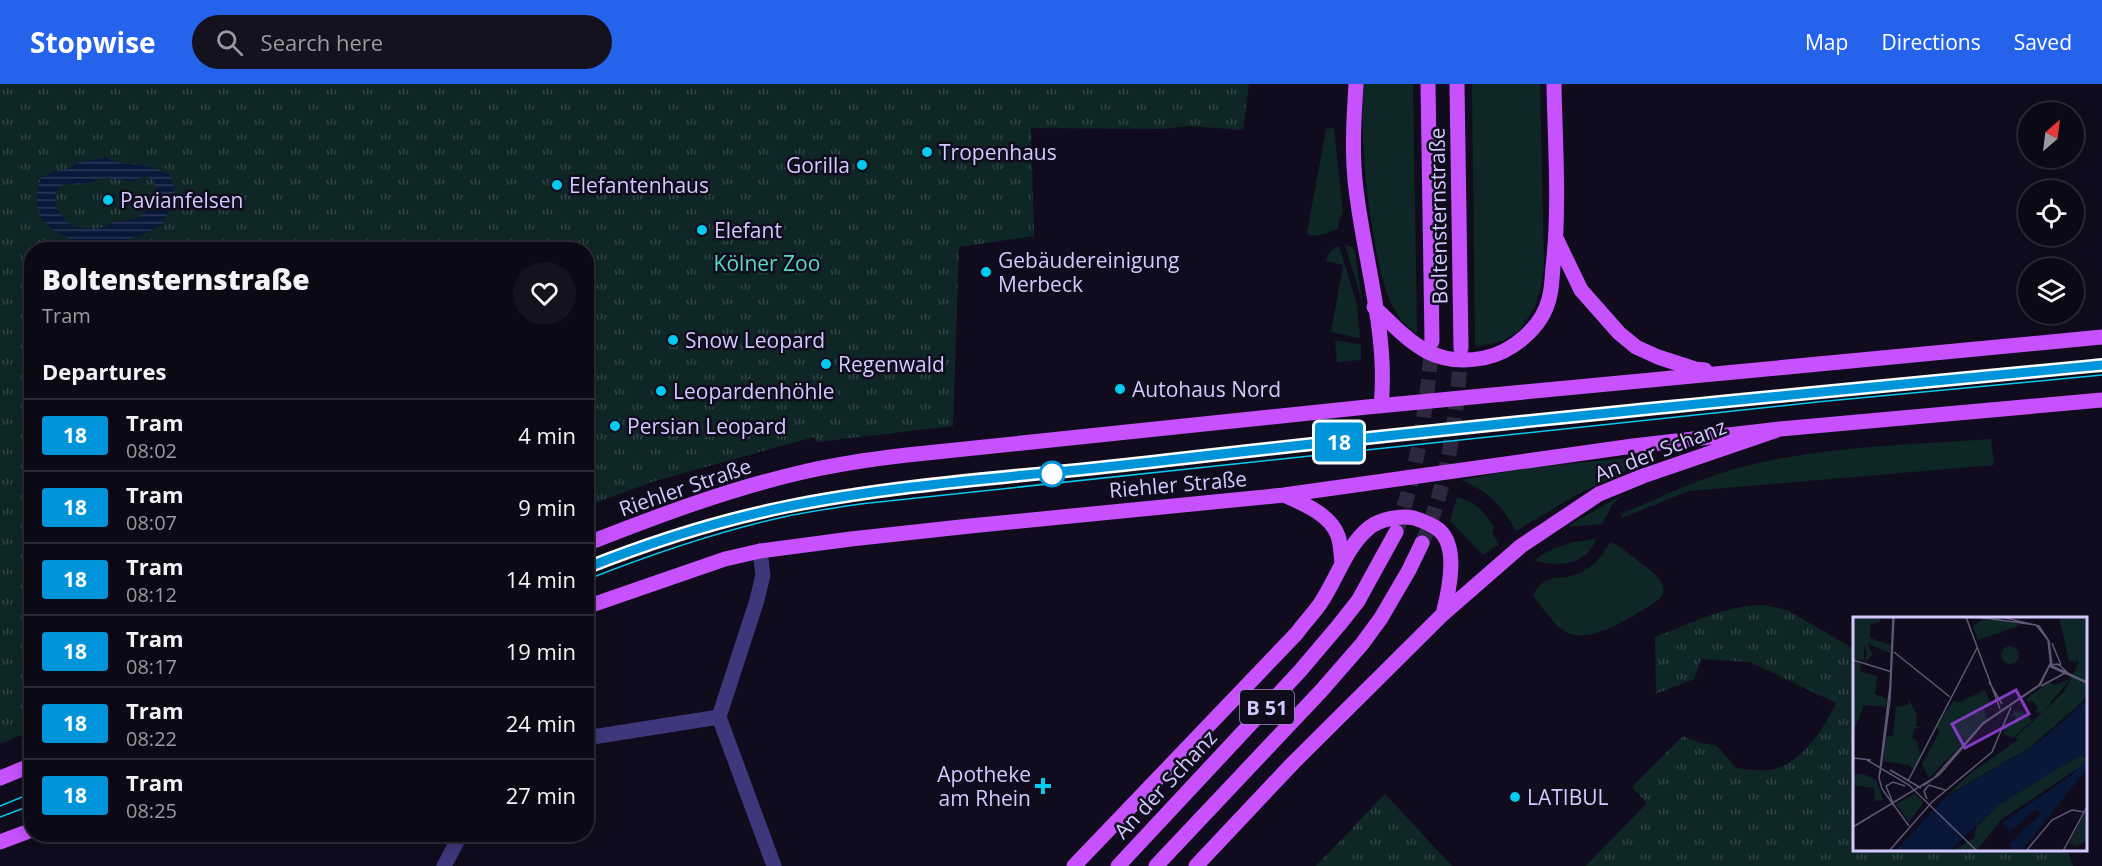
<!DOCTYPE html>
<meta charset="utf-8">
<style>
:root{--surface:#0c0916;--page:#15121f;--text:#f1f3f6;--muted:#9a9aa1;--line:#2c2a35;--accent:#2563eb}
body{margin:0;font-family:"Open Sans",sans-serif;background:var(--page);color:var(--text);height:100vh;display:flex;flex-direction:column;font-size:22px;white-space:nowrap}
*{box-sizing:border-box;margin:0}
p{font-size:20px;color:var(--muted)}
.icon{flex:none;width:33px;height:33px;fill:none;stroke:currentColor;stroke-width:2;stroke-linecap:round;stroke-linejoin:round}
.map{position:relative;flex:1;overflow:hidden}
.drawer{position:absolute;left:24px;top:158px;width:570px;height:600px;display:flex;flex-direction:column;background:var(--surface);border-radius:24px;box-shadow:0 3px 15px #0003,0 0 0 2px var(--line)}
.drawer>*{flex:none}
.badge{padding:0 12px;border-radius:4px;font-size:21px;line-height:39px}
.needle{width:39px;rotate:28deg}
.tools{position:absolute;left:2018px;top:18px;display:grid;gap:12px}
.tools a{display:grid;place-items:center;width:66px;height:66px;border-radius:50%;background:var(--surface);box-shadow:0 3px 15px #0003,0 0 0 2px var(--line);font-size:30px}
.map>.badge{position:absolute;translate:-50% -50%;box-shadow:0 0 0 3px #fff}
h2{padding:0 18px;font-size:22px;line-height:54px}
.round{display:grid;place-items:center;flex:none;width:63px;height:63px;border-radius:32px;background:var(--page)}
.head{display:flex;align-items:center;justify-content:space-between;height:102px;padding:0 18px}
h1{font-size:28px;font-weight:800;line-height:45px}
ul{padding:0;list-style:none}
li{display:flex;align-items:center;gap:18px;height:72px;padding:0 18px;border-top:2px solid var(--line)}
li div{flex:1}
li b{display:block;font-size:22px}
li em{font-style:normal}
li .badge{min-width:66px;font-weight:700;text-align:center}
header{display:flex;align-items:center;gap:36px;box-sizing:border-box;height:84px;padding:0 30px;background:var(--accent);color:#fff}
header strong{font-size:28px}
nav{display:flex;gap:33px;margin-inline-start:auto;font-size:21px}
.search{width:420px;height:54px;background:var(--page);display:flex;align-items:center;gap:15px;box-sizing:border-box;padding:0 21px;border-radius:33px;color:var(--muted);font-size:22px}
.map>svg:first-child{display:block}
.green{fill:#0f2627}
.park{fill:url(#park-tufts)}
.water{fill:url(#water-rules);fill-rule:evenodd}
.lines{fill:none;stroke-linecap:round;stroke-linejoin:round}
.major-tunnel{stroke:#2d283f;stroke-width:15;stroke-dasharray:15 8;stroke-linecap:butt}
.minor{stroke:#3e377c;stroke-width:15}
.major{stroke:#c651fd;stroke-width:15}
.tram{stroke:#03cbf0;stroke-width:1.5}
.line-casing{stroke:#fff;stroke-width:14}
.line{stroke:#0095da;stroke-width:9}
.poi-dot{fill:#03cbf0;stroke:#100c1d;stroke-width:2}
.stop-dot{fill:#fff;stroke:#0095da;stroke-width:3}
.labels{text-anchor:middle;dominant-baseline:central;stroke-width:5;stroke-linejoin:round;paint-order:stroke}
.shield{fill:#100c1d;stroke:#9890ba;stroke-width:1.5}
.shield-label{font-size:20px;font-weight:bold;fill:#d2c9fe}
.poi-label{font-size:21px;fill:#d2c9fe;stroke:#100c1d;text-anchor:start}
.street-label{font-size:21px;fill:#d2c9fe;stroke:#100c1d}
.park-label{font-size:21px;fill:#57dcc2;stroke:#100c1d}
.inset-road{fill:none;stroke:#5e5877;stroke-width:1.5}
.view{fill:#843cc5;fill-opacity:0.15;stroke:#843cc5;stroke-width:3}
.inset-edge{fill:none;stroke:#d2c9fe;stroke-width:3}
</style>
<header>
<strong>Stopwise</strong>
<div class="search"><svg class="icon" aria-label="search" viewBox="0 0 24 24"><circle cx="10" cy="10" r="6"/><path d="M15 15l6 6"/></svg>Search here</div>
<nav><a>Map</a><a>Directions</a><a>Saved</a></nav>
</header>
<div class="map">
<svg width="2102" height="782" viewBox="0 0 2102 782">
<defs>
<pattern id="park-tufts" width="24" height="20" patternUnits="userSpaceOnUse" patternTransform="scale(1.5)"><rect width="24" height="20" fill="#0f2627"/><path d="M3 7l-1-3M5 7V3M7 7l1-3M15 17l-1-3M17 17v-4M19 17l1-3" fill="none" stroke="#314447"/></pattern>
<pattern id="water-rules" width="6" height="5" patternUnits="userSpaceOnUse" patternTransform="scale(1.5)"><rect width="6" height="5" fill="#091839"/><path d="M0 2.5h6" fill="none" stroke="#2c3857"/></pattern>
</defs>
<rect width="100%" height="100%" fill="#100c1d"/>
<path class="green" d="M 1363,0 L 1413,0 L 1417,247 L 1416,250 C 1409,244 1401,237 1397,230 C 1384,209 1380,183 1375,160 C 1365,106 1361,54 1363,0 Z
M 1472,0 L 1540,0 L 1544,183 L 1541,203 L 1535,223 L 1520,246 L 1503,257 L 1475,263 Z
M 1334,44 L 1343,128 L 1338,140 L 1339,144 L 1321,151 L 1310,152 L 1307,149 L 1326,45 Z
M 1345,161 L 1352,163 L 1355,167 L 1362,216 Z
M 1339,162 L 1357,220 L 1360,254 L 1331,248 L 1343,181 L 1326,177 C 1328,169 1331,165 1339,162 Z
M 1335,256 L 1361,261 L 1361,276 L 1337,278 Z
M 1991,355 L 1994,381 L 1689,407 L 1622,434 L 1621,430 C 1661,413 1702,393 1745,382 C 1825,362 1909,361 1991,355 Z
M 1649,372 L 1649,376 L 1576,411 L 1516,447 C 1500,420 1491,409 1461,396 L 1526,384 Z
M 1622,411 L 1612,421 L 1602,440 L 1570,443 L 1569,441 Z
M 1457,413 C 1477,419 1482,426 1494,443 L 1492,449 L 1499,460 L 1483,471 L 1450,437 Z
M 1596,455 C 1587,481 1558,484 1535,476 C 1552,462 1574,457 1596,455 Z
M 1610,458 C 1621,462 1629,470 1638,477 C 1651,487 1678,503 1654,519 C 1630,533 1586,566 1560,544 C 1549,534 1541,522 1533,511 C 1547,487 1557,498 1577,490 C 1593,484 1602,473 1610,458 Z"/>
<path class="park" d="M 0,0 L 1249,0 L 1243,46 L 1189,42 L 1161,45 L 1031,44 L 1034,152 L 959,163 L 953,342 L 817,358 L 814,353 L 655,397 L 587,422 L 586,165 L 32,165 L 31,647 L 0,660 Z
M 1763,521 L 1787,526 L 1854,565 L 1854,766 L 2067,766 L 2073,782 L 1586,782 L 1647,719 L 1632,703 L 1683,652 L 1700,659 L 1716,661 L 1736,684 C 1749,686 1765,688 1778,684 C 1803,676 1826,642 1836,619 L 1750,578 L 1701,575 L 1694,595 L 1656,610 L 1655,553 C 1690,540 1725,521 1763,521 Z
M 1385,710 L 1452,782 L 1316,782 Z"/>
<path class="water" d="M 107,73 C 118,81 125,79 138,81 C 150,82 160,86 170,91 L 176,112 L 162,141 L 139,152 L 125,156 L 112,156 L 92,161 L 78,159 L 53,146 L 41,134 L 37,120 L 37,104 L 42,93 L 55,87 L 68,85 L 78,79 ZM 144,92 L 153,96 L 158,106 L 155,116 L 143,130 L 135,135 L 113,138 L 101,144 L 92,145 L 74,143 L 68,139 L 56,124 L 55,110 L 63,100 L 88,99 L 105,94 L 132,97 Z"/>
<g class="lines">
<path class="major-tunnel" d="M 1397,445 C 1418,384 1427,321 1432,257
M 1422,459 C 1449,397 1457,331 1461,264"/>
<path class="minor" d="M 760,467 L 763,491 L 757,516 L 719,633 L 774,782
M 586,654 L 719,633
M 444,782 L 461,750"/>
<path class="major" d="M 1356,0 C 1354,32 1352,64 1355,96 C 1362,169 1389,249 1381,322
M 1428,0 L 1432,257
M 1457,0 L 1461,264
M 1556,154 L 1581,206 L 1619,249 L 1636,263 L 1658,273 L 1695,285 L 1705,286
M 1374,223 C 1410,257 1431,284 1484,274 C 1513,268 1542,243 1549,215 C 1552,205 1552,193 1553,183 C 1560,123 1555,61 1554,0
M 1286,412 C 1304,420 1331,431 1338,452 C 1341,460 1341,471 1342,480
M 586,460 C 657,432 729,405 803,388 C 838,380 872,375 907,371 L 1367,323 L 2102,253
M 586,523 L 725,475 L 760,467 L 851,455 L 970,442 L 1284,411 L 1633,362 L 1780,345
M 0,694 L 32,681
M 0,758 L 32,746
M 1074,782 L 1297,549 C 1304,539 1313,530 1320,520 C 1337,495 1346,462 1370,443 C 1381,435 1401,431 1414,434 C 1423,437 1432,440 1439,446 C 1459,463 1449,507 1443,530
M 1118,782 L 1300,587 L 1339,541 L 1358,517 L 1396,448
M 1156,782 L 1321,607 L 1362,560 L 1381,534 L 1409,486 L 1422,459
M 1196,782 L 1293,679 L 1443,530 L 1521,462 L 1599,410 L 1643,392 L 1780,345 L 2102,316"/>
<path class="tram" d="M 586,484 L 631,466 L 710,441 L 785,423 L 859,411 L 1242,368 L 2102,281
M 586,496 C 652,470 719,447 788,432 C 811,427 836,424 860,420 L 1817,318 L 2102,291
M 0,722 L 32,709
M 0,733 L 32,721"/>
</g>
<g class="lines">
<defs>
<path id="line" d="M 586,484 C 651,458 717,437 785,423 C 908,398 1035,392 1160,377 C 1473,341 1788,311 2102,281"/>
</defs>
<use href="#line" class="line-casing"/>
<use href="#line" class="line"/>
</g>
<g class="poi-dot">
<circle cx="927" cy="68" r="6"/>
<circle cx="862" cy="81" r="6"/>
<circle cx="557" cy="101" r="6"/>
<circle cx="108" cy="116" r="6"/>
<circle cx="702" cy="146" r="6"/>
<circle cx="986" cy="188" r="6"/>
<circle cx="673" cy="256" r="6"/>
<circle cx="826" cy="280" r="6"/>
<circle cx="1120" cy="305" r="6"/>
<circle cx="661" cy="307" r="6"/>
<circle cx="615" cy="342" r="6"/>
<path d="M1040 693h6v6h6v6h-6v6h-6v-6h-6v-6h6z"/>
<circle cx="1515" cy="713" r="6"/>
</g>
<circle class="stop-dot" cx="1052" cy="390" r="12"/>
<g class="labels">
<rect class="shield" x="1240" y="606" width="54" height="34" rx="4.5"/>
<g class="shield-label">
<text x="1267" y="623">B 51</text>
</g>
<g class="poi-label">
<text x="939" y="68">Tropenhaus</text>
<text x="850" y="81" text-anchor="end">Gorilla</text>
<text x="569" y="101">Elefantenhaus</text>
<text x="120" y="116">Pavianfelsen</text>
<text x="714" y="146">Elefant</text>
<text x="998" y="176">Gebäudereinigung<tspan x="998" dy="24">Merbeck</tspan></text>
<text x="685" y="256">Snow Leopard</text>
<text x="838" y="280">Regenwald</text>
<text x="1132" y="305">Autohaus Nord</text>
<text x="673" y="307">Leopardenhöhle</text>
<text x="627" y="342">Persian Leopard</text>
<text x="1031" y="690" text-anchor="end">Apotheke<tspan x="1031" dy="24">am Rhein</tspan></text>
<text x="1527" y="713">LATIBUL</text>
</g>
<g class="street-label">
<text transform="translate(1438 132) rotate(-91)">Boltensternstraße</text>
<text transform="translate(1660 366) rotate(-21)">An der Schanz</text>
<text transform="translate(1178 400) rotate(-5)">Riehler Straße</text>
<text transform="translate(685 403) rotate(-19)">Riehler Straße</text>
<text transform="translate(1165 700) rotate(-47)">An der Schanz</text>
</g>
<g class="park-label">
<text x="767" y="179">Kölner Zoo</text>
</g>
</g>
<g transform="translate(1853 533)">
<rect width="234" height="234" fill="#100c1d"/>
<path d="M 229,0 L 234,0 L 234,77 L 229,85 L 176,131 L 93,179 L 118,156 L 166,122 L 162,121 L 212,74 L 226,45 L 216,44 L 224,44 ZM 117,1 L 145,1 L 168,8 L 125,23 L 120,9 L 129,3 ZM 0,11 L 17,11 L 17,21 L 38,28 L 37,36 L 15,27 L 19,38 L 13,44 L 17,46 L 12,45 L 14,35 L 11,29 L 11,44 L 0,42 ZM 232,196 L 234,224 L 222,229 L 216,226 Z" fill="#0f2627"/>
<path d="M 0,0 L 28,0 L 27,5 L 18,7 L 17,11 L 0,11 ZM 206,0 L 229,0 L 224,44 L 216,44 ZM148 38a9 9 0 1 1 18 0a9 9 0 1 1-18 0ZM 2,44 L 8,46 L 7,54 L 24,59 L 22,77 L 34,82 L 33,90 L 11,88 L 0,116 ZM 217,62 L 189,96 L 182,95 L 185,91 L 180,84 L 174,85 L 173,82 L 196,65 L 202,68 ZM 132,73 L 138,88 L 131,92 L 134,102 L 76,161 L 69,147 L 87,114 L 83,111 L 100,84 L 107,85 ZM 56,83 L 64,98 L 63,109 L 68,111 L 62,111 L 59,121 L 64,124 L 68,141 L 61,153 L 56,148 L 30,144 L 33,120 L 40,119 L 43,90 L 55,88 ZM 161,94 L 173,96 L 179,104 L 160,121 L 150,117 L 153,106 L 159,108 L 164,99 L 159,99 ZM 227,138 L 234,141 L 227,150 L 149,202 L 123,234 L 100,234 L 121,221 L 123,211 L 147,187 ZM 10,157 L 23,163 L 30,183 L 22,184 L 21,171 L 0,168 L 0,158 ZM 62,177 L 71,185 L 56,205 L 43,187 Z" fill="#0f2627"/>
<path d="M 234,83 L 234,139 L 227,138 L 147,187 L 96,234 L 42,234 L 93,180 L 182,128 ZM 234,141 L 234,152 L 168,234 L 162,234 L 155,228 L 189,196 L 182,192 L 157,215 L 149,206 L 220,157 Z" fill="#091839"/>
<path class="inset-road" d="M 40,0 L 37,69 L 26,161 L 29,172 L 56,209M 113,0 L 147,92M 125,0 L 183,8 L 195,23 L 198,50 L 234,66M 148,0 L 186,9 L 196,24 L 199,49 L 234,65M 199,26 L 208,48M 41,35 L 97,80M 0,43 L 39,55M 136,65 L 149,87M 188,69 L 212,56M 0,141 L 18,143M 14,143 L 56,168 L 124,234M 37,153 L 68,171M 27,157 L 37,83 L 41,0M 55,164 L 124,31M 70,169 L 87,157 L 130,107 L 187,68 L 197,48 L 205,47 L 215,56M 74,182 L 71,174 L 76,168 L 92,173M 40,186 L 33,169 L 40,165 L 52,169M 0,210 L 81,161 L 130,106 L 186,68 L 197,47 L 207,48M 36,234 L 79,185 L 139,135 L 158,90M 173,234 L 199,203 L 219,193 L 231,195M 210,234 L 234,190"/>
<path class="view" d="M 163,73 L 176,97 L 112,131 L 99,107 Z"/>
<rect width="234" height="234" class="inset-edge"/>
</g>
</svg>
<div class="tools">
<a><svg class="needle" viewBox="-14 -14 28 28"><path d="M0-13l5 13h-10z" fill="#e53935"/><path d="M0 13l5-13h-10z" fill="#9a9aa1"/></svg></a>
<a><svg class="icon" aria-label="locate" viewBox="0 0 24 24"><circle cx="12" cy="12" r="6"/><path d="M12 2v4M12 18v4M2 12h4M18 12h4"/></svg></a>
<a><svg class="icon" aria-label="layers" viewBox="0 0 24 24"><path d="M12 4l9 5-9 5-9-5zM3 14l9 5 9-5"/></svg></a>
</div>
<b class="badge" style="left:1339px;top:358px;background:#0095da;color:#fff">18</b>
<section class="drawer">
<div class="head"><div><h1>Boltensternstraße</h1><p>Tram</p></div><a class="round"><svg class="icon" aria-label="heart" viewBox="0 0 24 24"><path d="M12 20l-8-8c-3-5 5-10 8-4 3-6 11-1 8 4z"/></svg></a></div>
<h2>Departures</h2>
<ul>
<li><span class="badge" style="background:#0095da;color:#fff">18</span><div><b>Tram</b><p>08:02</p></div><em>4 min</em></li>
<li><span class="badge" style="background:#0095da;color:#fff">18</span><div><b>Tram</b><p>08:07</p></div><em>9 min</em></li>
<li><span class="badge" style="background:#0095da;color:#fff">18</span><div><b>Tram</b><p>08:12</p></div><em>14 min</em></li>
<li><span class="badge" style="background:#0095da;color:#fff">18</span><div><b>Tram</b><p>08:17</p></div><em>19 min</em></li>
<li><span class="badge" style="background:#0095da;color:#fff">18</span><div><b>Tram</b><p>08:22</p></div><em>24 min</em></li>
<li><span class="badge" style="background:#0095da;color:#fff">18</span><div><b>Tram</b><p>08:25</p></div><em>27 min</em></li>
</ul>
</section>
</div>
